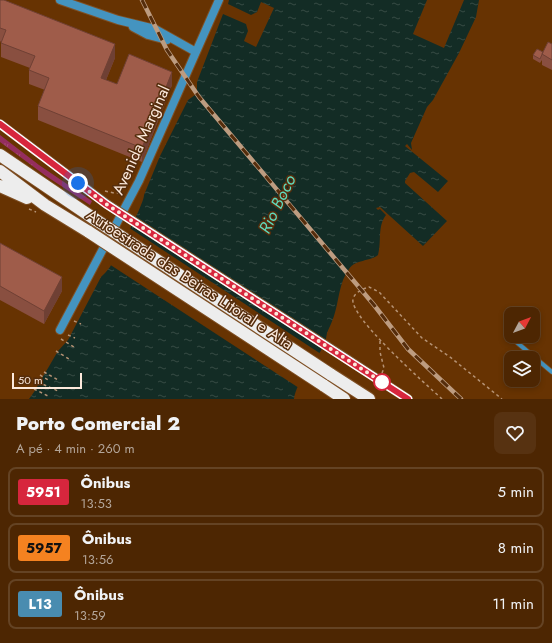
<!DOCTYPE html>
<html lang="pt">
<meta charset="utf-8">
<style>
:root{--surface:#4d2602;--page:#573211;--text:#f1f3f6;--muted:#b3a599;--line:#644324}
body{margin:0;font-family:Jost,sans-serif;background:var(--page);color:var(--text);height:100vh;display:flex;flex-direction:column;font-size:15px;white-space:nowrap}
*{box-sizing:border-box;margin:0}
p{font-size:13px;color:var(--muted)}
.icon{flex:none;width:22px;height:22px;fill:none;stroke:currentColor;stroke-width:2;stroke-linecap:round;stroke-linejoin:round}
.map{position:relative;height:399px;overflow:hidden}
.panel{display:flex;flex-direction:column;background:var(--surface);flex:1}
.panel>*{flex:none}
.badge{padding:0 8px;border-radius:3px;font-size:14px;line-height:26px}
.needle{width:26px;rotate:49deg}
.fabs{position:absolute;left:504px;top:307px;display:grid;gap:8px}
.fabs a{display:grid;place-items:center;width:36px;height:36px;border-radius:8px;background:var(--surface);box-shadow:0 2px 6px #0003,0 0 0 1px var(--line);font-size:20px}
.scale{position:absolute;left:12px;bottom:10px;width:70px;box-sizing:border-box;padding-left:4px;border:2px solid #fce9dc;border-top:0;font-size:11px;line-height:14px;white-space:nowrap;color:#fce9dc;-webkit-text-stroke:3px #552d0c;paint-order:stroke}
.you{position:absolute;width:20px;height:20px;margin:-10px;border:3px solid #fff;border-radius:50%;background:#1a73e8;box-shadow:0 0 0 6px #1a73e833}
.map>.badge{position:absolute;translate:-50% -50%;box-shadow:0 0 0 2px #fff}
.round{display:grid;place-items:center;flex:none;width:42px;height:42px;border-radius:8px;background:var(--page)}
.summary{display:flex;align-items:center;justify-content:space-between;height:68px;padding:0 16px}
h1{font-size:19px;font-weight:800;line-height:30px}
ul{padding:0;list-style:none}
li{display:flex;align-items:center;gap:12px;height:50px;margin:0 8px 6px;padding:0 8px;border:2px solid var(--line);border-radius:8px}
li div{flex:1}
li b{display:block;font-size:15px}
li em{font-style:normal}
li .badge{min-width:44px;font-weight:700;text-align:center}
.map>svg:first-child{display:block}
.grass{fill:url(#grass-tufts)}
.water{fill:url(#water-ripples)}
.pier{fill:#673302}
.lines{fill:none;stroke-linecap:round;stroke-linejoin:round}
.service-casing{stroke:#7f5025;stroke-width:5.5}
.minor-casing{stroke:#7f5025;stroke-width:10}
.tertiary-casing{stroke:#7f5025;stroke-width:10}
.motorway-casing{stroke:#7f5025;stroke-width:14}
.path{stroke:#b59274;stroke-width:1.5;stroke-dasharray:3 3;stroke-linecap:butt}
.service{stroke:#4494c0;stroke-width:4}
.minor{stroke:#4494c0;stroke-width:8}
.tertiary{stroke:#4494c0;stroke-width:8}
.motorway{stroke:#ededed;stroke-width:12}
.rail-casing{stroke:#bd9c80;stroke-width:4.5}
.rail{stroke:#552d0c;stroke-width:3;stroke-dasharray:9;stroke-linecap:butt}
.tertiary-bridge-casing{stroke:#7f5025;stroke-width:10;stroke-linecap:butt}
.motorway-bridge-casing{stroke:#7f5025;stroke-width:14;stroke-linecap:butt}
.tertiary-bridge{stroke:#4494c0;stroke-width:8}
.motorway-bridge{stroke:#ededed;stroke-width:12}
.wall{fill:#894f40}
.shaded-wall{fill:#6f4034}
.building{fill:#9f5c4a;stroke:#6f4034}
.line-casing{stroke:#fff;stroke-width:9}
.line{stroke:#d7263d;stroke-width:6}
.walk{stroke:#fce9dc;stroke-width:4;stroke-dasharray:0 7.2}
.stop-dot{fill:#fff;stroke:#d7263d;stroke-width:2}
.labels{text-anchor:middle;dominant-baseline:central;stroke-width:3;stroke-linejoin:round;paint-order:stroke}
.street-label{font-size:16px;fill:#fce9dc;stroke:#552d0c}
.water-label{font-size:17px;font-style:italic;fill:#5edabd;stroke:#552d0c}
</style>
<div class="map">
<svg width="552" height="399" viewBox="0 0 552 399">
<defs>
<pattern id="grass-tufts" width="24" height="20" patternUnits="userSpaceOnUse"><rect width="24" height="20" fill="#952e5e"/><path d="M3 7l-1-3M5 7V3M7 7l1-3M15 17l-1-3M17 17v-4M19 17l1-3" fill="none" stroke="#a54c74"/></pattern>
<pattern id="water-ripples" width="26" height="14" patternUnits="userSpaceOnUse"><rect width="26" height="14" fill="#132c25"/><path d="M2 4q2-2 4 0t4 0M15 11q2-2 4 0t4 0" fill="none" stroke="#364b44"/></pattern>
</defs>
<rect width="100%" height="100%" fill="#673302"/>
<path class="grass" d="M 0,135 L 39,165 L 92,201 L 90,205 L 46,176 L 0,142 Z"/>
<path class="water" d="M 229,0 L 427,0 L 413,34 L 444,48 L 464,0 L 479,0 L 476,17 L 459,53 L 433,100 L 427,107 L 411,143 L 412,150 L 407,144 L 405,146 L 448,181 L 438,192 L 414,172 L 410,173 L 405,181 L 405,183 L 447,221 L 423,246 L 380,207 L 376,208 L 378,210 L 380,209 L 386,215 C 377,227 382,241 378,255 C 369,262 356,259 349,269 C 339,282 339,301 334,316 C 332,322 329,328 327,333 C 326,337 326,342 324,345 C 315,363 297,379 294,399 L 29,399 L 34,392 L 58,351 L 68,340 L 101,277 C 104,274 107,271 110,267 C 116,257 144,204 144,195 L 160,156 L 188,100 L 195,95 L 197,92 L 197,82 L 223,14 L 246,24 L 248,31 L 244,41 L 256,47 L 274,8 L 261,2 L 257,12 L 251,15 L 228,4 Z"/>
<path class="pier" d="M 128,227 L 321,354 L 299,388 L 109,264 Z"/>
<g class="lines">
<defs>
<path id="service" d="M 507,334 L 552,372"/>
<path id="minor" d="M 60,0 L 118,20 L 155,29 L 196,52
M 133,27 L 148,35 L 167,40
M 60,330 L 139,181 L 219,0"/>
<path id="tertiary" d="M 0,124 L 107,204
M 344,357 L 408,399"/>
<path id="motorway" d="M 0,155 L 96,220
M 0,171 L 45,205 L 89,232
M 0,186 L 27,198
M 330,374 L 369,399
M 323,385 L 344,399"/>
</defs>
<use href="#service" class="service-casing"/>
<use href="#minor" class="minor-casing"/>
<use href="#tertiary" class="tertiary-casing"/>
<use href="#motorway" class="motorway-casing"/>
<path class="path" d="M 105,191 L 114,193 L 122,193
M 29,209 L 36,212
M 74,321 L 81,324
M 68,335 L 75,338
M 61,339 L 74,347
M 380,341 L 380,352 L 384,368 L 382,373
M 56,351 L 69,359
M 44,372 L 58,380
M 40,375 L 50,381
M 38,382 L 58,391
M 34,389 L 48,396
M 442,399 C 427,385 349,317 353,299 C 355,292 363,289 369,287 L 379,292 L 422,338 L 450,357 L 502,399"/>
<use href="#service" class="service"/>
<use href="#minor" class="minor"/>
<use href="#tertiary" class="tertiary"/>
<use href="#motorway" class="motorway"/>
<defs>
<path id="rail" d="M 142,0 L 167,50 L 199,97 L 374,305 L 408,349 L 461,399"/>
</defs>
<use href="#rail" class="rail-casing"/>
<use href="#rail" class="rail"/>
<defs>
<path id="tertiary-bridge" d="M 107,204 L 344,357"/>
<path id="motorway-bridge" d="M 96,220 L 330,374
M 89,232 L 323,385"/>
</defs>
<use href="#tertiary-bridge" class="tertiary-bridge-casing"/>
<use href="#motorway-bridge" class="motorway-bridge-casing"/>
<use href="#tertiary-bridge" class="tertiary-bridge"/>
<use href="#motorway-bridge" class="motorway-bridge"/>
</g>
<path class="wall" d="M 0,0 L 115,58 L 106,80 L 117,84 L 172,85 L 142,162 L 38,120 L 38,106 L 45,90 L 29,84 L 29,70 L 30,68 L 1,57 L 1,42 L 0,41 Z
M 552,44 L 552,70 L 542,65 L 542,60 L 540,63 L 533,59 L 533,55 L 543,52 Z
M 0,243 L 62,291 L 44,324 L 0,300 Z"/>
<path class="shaded-wall" d="M 115,44 L 115,58 L 101,92 L 101,78 Z
M 172,72 L 172,85 L 142,162 L 142,148 Z
M 62,277 L 62,291 L 44,324 L 44,311 Z"/>
<path class="building" d="M 0,0 L 4,0 L 115,44 L 101,78 L 117,84 L 129,54 L 172,72 L 142,148 L 38,106 L 49,78 L 29,70 L 35,56 L 1,43 L 6,30 L 0,28 Z
M 548,42 L 552,44 L 552,60 L 542,54 Z
M 537,49 L 543,52 L 540,59 L 533,55 Z
M 0,243 L 62,277 L 44,311 L 0,286 Z"/>
<g class="lines">
<defs>
<path id="line" d="M 0,124 L 106,204 L 408,399"/>
</defs>
<use href="#line" class="line-casing"/>
<use href="#line" class="line"/>
<path class="walk" d="M 78,183 L 106,204 L 382,382"/>
</g>
<circle class="stop-dot" cx="382" cy="382" r="8"/>
<g class="labels">
<g class="street-label">
<text transform="translate(141 140) rotate(-66)">Avenida Marginal</text>
<text transform="translate(190 279) rotate(33)">Autoestrada das Beiras Litoral e Alta</text>
</g>
<g class="water-label">
<text transform="translate(277 204) rotate(-64)">Rio Boco</text>
</g>
</g>
</svg>
<div class="fabs">
<a><svg class="needle" viewBox="-14 -14 28 28"><path d="M0-13l5 13h-10z" fill="#e53935"/><path d="M0 13l5-13h-10z" fill="#b3a599"/></svg></a>
<a><svg class="icon" aria-label="layers" viewBox="0 0 24 24"><path d="M12 4l9 5-9 5-9-5zM3 14l9 5 9-5"/></svg></a>
</div>
<div class="scale">50 m</div>
<div class="you" style="left:78px;top:183px"></div>
</div>
<section class="panel">
<div class="summary"><div><h1>Porto Comercial 2</h1><p>A pé · 4 min · 260 m</p></div><a class="round"><svg class="icon" aria-label="heart" viewBox="0 0 24 24"><path d="M12 20l-8-8c-3-5 5-10 8-4 3-6 11-1 8 4z"/></svg></a></div>
<ul>
<li><span class="badge" style="background:#d7263d;color:#fff">5951</span><div><b>Ônibus</b><p>13:53</p></div><em>5 min</em></li>
<li><span class="badge" style="background:#f58220;color:#111">5957</span><div><b>Ônibus</b><p>13:56</p></div><em>8 min</em></li>
<li><span class="badge" style="background:#498cb0;color:#fff">L13</span><div><b>Ônibus</b><p>13:59</p></div><em>11 min</em></li>
</ul>
</section>
